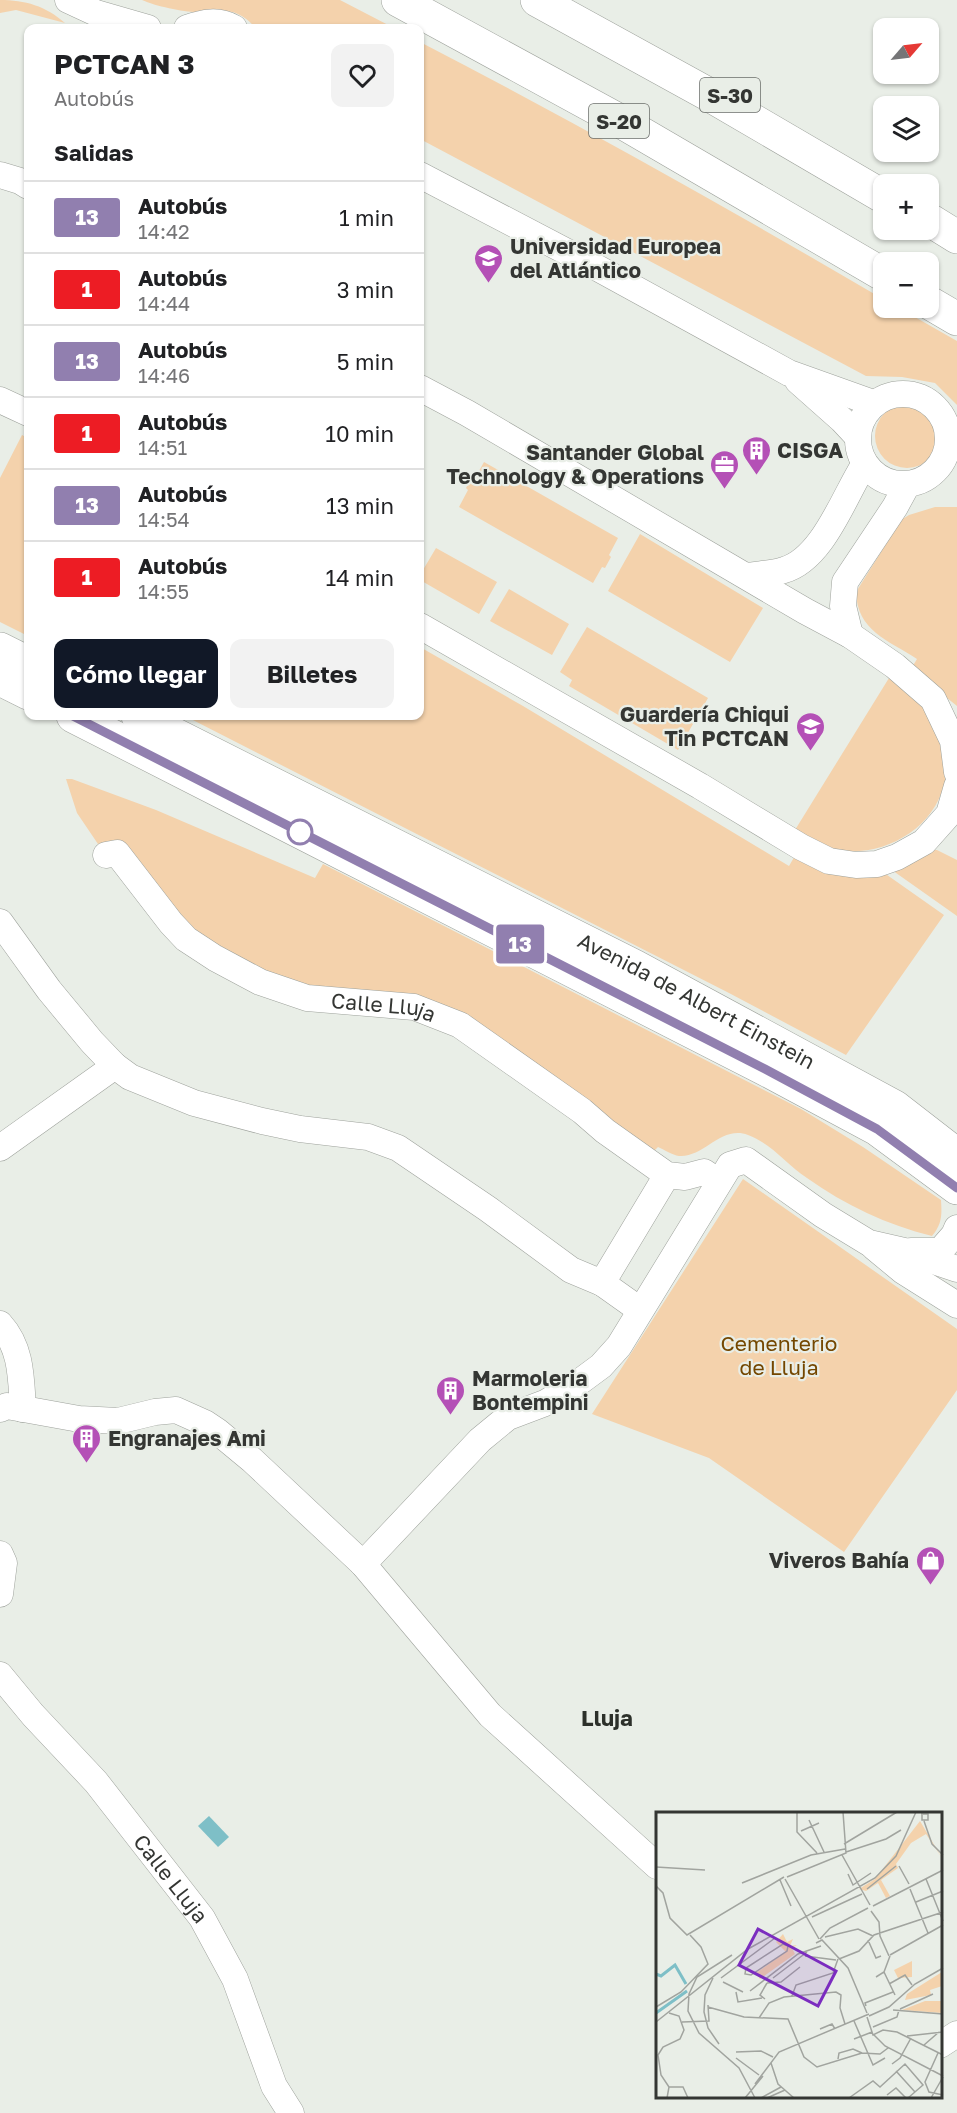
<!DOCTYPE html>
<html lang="es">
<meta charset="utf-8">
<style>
:root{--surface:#fff;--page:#f2f2f2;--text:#202124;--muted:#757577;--line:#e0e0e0;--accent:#111827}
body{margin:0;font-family:"Golos Text",sans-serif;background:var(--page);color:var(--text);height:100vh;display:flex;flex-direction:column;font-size:22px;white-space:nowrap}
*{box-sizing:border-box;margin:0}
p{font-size:20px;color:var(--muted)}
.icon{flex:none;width:33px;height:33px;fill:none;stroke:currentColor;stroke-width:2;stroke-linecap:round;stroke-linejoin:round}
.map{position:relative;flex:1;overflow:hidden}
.side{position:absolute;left:24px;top:24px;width:400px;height:696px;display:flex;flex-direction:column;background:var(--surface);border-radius:12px;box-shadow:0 2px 4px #0004}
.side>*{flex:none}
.badge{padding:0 12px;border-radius:4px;font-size:21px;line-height:39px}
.needle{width:39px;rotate:62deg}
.buttons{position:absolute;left:873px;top:18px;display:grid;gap:12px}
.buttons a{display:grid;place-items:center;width:66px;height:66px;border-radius:12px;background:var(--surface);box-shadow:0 2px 4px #0004;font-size:30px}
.map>.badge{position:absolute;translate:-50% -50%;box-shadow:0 0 0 3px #fff}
h2{padding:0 30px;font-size:22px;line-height:54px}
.round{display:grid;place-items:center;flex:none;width:63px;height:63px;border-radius:12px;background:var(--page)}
.head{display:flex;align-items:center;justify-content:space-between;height:102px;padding:0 30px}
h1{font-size:28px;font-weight:700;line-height:45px}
.button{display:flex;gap:12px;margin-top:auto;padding:12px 30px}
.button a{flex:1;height:69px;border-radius:12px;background:var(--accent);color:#fff;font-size:24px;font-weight:700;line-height:69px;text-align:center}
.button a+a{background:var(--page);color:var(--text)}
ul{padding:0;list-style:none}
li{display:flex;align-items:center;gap:18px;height:72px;padding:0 30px;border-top:2px solid var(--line)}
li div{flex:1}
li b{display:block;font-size:22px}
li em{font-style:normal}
li .badge{min-width:66px;font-weight:700;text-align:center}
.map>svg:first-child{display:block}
.green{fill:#f4d2ac}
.water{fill:#7ebfc7}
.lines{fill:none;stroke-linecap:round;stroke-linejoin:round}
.minor-casing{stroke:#9ea29c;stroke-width:27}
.secondary-casing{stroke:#9ea29c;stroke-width:34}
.motorway-casing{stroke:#9ea29c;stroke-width:34}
.minor{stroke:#fff;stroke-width:26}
.secondary{stroke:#fff;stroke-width:33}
.motorway{stroke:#fff;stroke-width:33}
.line-casing{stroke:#fff;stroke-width:14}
.line{stroke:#917faf;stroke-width:9}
.stop-dot{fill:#fff;stroke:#917faf;stroke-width:3}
.labels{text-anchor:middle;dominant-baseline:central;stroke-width:4.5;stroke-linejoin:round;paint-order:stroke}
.shield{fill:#e9eee7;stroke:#6a6d69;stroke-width:1.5}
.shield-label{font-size:20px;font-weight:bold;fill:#343633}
.poi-label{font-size:21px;font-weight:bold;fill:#343633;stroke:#e9eee7;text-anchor:start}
.street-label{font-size:21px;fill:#343633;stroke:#e9eee7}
.park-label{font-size:21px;fill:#744700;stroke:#e9eee7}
.neighbourhood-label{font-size:22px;font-weight:bold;fill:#2c302a;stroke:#e9eee7}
.inset-river{fill:none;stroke:#7ebfc7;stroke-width:3}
.inset-road{fill:none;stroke:#a1a49f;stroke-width:1.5}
.view{fill:#7b2cbf;fill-opacity:0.15;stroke:#7b2cbf;stroke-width:3}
.inset-edge{fill:none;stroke:#343633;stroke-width:3}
</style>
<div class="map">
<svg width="957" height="2113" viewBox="0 0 957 2113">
<rect width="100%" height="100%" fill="#e9eee7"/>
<path class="green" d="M 0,0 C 25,0 46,6 65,23 L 16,10 L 0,13 Z
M 142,0 L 340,0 L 394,28 L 256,28 C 234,5 225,12 197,12 C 183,12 155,6 142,0 Z
M 420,42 C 577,123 731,210 883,299 L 884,308 L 899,308 L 957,341 L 957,405 L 935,383 L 902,377 L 866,376 L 420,139 Z
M875 436a32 32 0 1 1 64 0a32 32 0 1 1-64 0Z
M 22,435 L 28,438 L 28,636 L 0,622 L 0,478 Z
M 484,462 L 618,538 L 609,555 L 611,557 L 605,568 L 602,567 L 593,583 L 459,507 L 468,490 L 466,488 L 472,477 L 475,478 Z
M 935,507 L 957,507 L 957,706 L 911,669 L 917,659 C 888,640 857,631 856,592 L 901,520 L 909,515 Z
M 640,534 L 763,608 L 730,662 L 608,591 Z
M 436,548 L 497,582 L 479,614 L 420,580 L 420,575 Z
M 509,589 L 569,624 L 552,655 L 490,621 Z
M 587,627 L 708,698 L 678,750 L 569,686 L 572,680 L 560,672 Z
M 420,647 L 523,706 L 789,866 L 796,854 L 880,870 L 944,915 L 846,1055 L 729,993 L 185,716 L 420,716 Z
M 889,678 C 902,686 927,704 933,717 C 936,722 937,729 938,735 C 943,751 949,767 944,785 C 932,832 878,860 831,849 C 819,846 806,836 795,830 Z
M 66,779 L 72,779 L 156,810 L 315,878 L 323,864 L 801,1109 L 863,1147 L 941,1200 C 942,1215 942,1224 932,1236 C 887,1225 845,1205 807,1178 C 786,1164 772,1144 748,1135 C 721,1125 704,1158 679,1156 C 672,1155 665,1150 658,1147 L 654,1151 L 459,1015 L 287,983 L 233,961 L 196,931 L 156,887 L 121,842 L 98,844 L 77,813 Z
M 928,850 L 937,850 L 957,860 L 957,916 L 889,868 Z
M 743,1179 L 957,1329 L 957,1390 L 844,1552 L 709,1458 L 592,1414 Z"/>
<path class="water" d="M 209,1816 L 229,1837 L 218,1847 L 198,1826 Z"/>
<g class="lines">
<defs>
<g id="minor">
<path d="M 68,0 L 96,13 L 148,28"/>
<path d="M 187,28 C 203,22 219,19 234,28"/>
<path d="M 0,175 L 20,181 L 28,186"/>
<path d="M 420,175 L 592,265 L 789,373 L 873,403"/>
<path d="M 798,381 L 842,420 L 856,435"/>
<path d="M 420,388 L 467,413 L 805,611 L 850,635 L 895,666 L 933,699 L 953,741 L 957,772"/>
<circle cx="903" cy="439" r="45"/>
<path d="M 0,400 L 28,413"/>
<path d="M 747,576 C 759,574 773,574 784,570 C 823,559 844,496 864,465"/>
<path d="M 420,626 L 700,786 L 801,847 L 829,861 L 856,865 L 877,864 L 897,857 L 924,842 L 949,814 L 957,786"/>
<path d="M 850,635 L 843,606 L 845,582 L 895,507 L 907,485"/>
<path id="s1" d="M 106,855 L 117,853 L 171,923 L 186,939 L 215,958 L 260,982 L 307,998 L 414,1007 L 460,1025 L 582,1111 L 605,1131 L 667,1175 L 685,1177 L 704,1172 L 719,1182"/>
<path d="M 0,922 L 49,990 L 92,1042 L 115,1066 L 130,1077 L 194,1103 L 262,1121 L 300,1129 L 368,1137 L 398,1148 L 488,1209 L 571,1270 L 602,1283 L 640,1310"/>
<path d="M 0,1148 L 115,1066"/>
<path d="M 874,1247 L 903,1271 L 957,1305"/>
<path d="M 911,1251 L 940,1251 L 954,1235 L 957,1228"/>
<path d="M 602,1283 L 667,1175"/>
<path d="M 0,1324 C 22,1348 21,1379 23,1409"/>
<path d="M 0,1409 L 7,1406 L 79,1419 L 118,1421 L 155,1412 L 176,1410 L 205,1423 L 217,1431 L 252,1460 L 363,1564 L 490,1715 L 657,1866"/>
<path d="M 0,1554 L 4,1563 L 0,1594"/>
<path d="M 363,1564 L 480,1440 L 508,1417 L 545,1403 L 578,1383 L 601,1366 L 619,1346 L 730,1165 L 746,1160 L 823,1215 L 869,1243 L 904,1251 L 957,1269"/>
<path id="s2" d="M 0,1675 L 33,1715 L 96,1782 L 202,1918 L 235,1979 L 274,2086 L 291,2113"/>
<path d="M 940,2045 L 957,2034"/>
</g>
<g id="secondary">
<path d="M 0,649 L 28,663"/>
<path d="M 0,679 L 28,693"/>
<path d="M 73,716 L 765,1069 L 877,1129 L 957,1188"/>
<path id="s3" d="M 138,716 L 636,967 L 895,1107 L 957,1155"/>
</g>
<path id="motorway" d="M 398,0 L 620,121 L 884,275
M 537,0 L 706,93 L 884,197
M 928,219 L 957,237
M 928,302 L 957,319"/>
</defs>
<use href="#minor" class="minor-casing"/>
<use href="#secondary" class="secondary-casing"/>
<use href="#motorway" class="motorway-casing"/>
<use href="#minor" class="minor"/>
<use href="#secondary" class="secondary"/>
<use href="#motorway" class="motorway"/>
</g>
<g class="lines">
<defs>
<path id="line" d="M 73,716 L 765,1069 L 877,1129 L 957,1188"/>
</defs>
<use href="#line" class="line-casing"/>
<use href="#line" class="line"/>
</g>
<defs>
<symbol id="university-pin" viewBox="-11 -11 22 30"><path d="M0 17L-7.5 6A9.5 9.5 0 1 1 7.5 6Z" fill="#b450b6" stroke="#e9eee7"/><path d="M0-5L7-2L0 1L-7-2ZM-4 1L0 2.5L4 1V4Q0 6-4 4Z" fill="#fff"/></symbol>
<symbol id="building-pin" viewBox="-11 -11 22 30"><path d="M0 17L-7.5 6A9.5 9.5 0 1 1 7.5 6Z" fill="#b450b6" stroke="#e9eee7"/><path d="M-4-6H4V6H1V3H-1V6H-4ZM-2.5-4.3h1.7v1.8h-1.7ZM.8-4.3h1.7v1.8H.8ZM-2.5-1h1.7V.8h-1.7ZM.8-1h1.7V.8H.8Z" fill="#fff"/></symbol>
<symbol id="office-pin" viewBox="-11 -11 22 30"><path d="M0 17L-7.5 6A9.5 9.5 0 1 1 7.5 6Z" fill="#b450b6" stroke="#e9eee7"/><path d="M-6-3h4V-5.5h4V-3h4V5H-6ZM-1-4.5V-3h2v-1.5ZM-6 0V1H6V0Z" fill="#fff"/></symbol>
<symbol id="school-pin" viewBox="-11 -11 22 30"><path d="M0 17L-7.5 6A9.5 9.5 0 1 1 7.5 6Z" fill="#b450b6" stroke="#e9eee7"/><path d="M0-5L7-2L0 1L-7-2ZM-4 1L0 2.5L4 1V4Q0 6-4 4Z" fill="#fff"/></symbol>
<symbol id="shop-pin" viewBox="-11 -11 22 30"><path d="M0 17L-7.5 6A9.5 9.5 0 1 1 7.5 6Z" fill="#b450b6" stroke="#e9eee7"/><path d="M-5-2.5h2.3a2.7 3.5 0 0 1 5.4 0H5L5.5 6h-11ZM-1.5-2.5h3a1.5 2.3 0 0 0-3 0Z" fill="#fff"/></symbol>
</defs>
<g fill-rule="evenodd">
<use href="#university-pin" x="472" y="242" width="33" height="45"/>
<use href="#building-pin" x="740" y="434" width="33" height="45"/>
<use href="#office-pin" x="708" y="448" width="33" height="45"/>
<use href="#school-pin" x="794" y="710" width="33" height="45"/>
<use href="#building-pin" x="434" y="1374" width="33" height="45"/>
<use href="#building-pin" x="70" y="1422" width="33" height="45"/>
<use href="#shop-pin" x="914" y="1544" width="33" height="45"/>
</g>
<circle class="stop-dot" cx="300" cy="832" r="12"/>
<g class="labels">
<g class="shield">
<rect x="700" y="78" width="60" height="34" rx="4.5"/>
<rect x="589" y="104" width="60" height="34" rx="4.5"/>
</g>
<g class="shield-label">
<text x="730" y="95">S-30</text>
<text x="619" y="121">S-20</text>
</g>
<g class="poi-label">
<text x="510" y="246">Universidad Europea<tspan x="510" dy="24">del Atlántico</tspan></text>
<text x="777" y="450">CISGA</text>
<text x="704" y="452" text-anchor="end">Santander Global<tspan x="704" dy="24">Technology &amp; Operations</tspan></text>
<text x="789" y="714" text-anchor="end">Guardería Chiqui<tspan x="789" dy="24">Tin PCTCAN</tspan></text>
<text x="472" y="1378">Marmoleria<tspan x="472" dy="24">Bontempini</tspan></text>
<text x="108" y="1438">Engranajes Ami</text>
<text x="909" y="1560" text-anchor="end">Viveros Bahía</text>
</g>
<g class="street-label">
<text stroke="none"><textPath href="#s3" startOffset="627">Avenida de Albert Einstein</textPath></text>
<text stroke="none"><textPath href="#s1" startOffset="334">Calle Lluja</textPath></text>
<text stroke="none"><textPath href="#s2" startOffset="266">Calle Lluja</textPath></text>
</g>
<g class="park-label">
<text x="779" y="1343">Cementerio<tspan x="779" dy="24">de Lluja</tspan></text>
</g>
<g class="neighbourhood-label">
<text x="607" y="1717">Lluja</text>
</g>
</g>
<g transform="translate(656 1812)">
<rect width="286" height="286" fill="#e9eee7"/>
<path d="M 264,9 L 286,46 L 270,22 L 255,31 L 240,52 L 242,56 L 225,68 L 234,84 L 230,86 L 222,71 L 210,79 L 203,77 L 219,67 ZM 127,122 L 131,130 L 137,127 L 134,134 L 141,133 L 136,136 L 139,142 L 104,167 L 100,161 L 130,140 L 120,130 ZM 256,149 L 256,165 L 242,166 L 238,158 ZM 286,160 L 286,174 L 274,178 L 275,183 L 249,188 L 251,182 ZM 269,189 L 286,189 L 286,201 L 246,198 Z" fill="#f4d2ac"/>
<path class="inset-river" d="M 0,162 L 5,164 L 19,153 L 30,172M 0,201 L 31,179"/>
<path class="inset-road" d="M 141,0 L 141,20 L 161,41M 266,0 L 266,8 L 272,8 L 272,2 L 267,2M 153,8 L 168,40M 268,9 L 276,32 L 287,43M 145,19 L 163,11M 188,32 L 241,0M 190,40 L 230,27 L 245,18M 186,43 L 214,93M 243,54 L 253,72M 0,55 L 49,58M 192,62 L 197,73 L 215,61M 131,65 L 190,41 L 187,0M 129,67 L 163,127M 270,67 L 287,109M 124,68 L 135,94M 86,71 L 155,43 L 189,37M 0,74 L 7,81 L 14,106 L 31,123 L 128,65M 211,77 L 240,54M 254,77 L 272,121M 260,90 L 287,79M 217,94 L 287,58M 215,99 L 223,110 L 224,124 L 233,144M 156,105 L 206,82M 169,125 L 202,117 L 217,124M 164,127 L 174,116 L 212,96M 212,128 L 220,146 L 225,144M 160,131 L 166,128 L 192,156 L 211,201M 127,132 L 132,134 L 131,139 L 95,163 L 89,162 L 90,156 ZM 76,143 L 41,165 L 33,182 L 32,199 L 43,221 L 83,256 L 99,286M 234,143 L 287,113M 149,144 L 180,148M 183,147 L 203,139 L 218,123 L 287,100M 228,160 L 239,183M 220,165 L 228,160 L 234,144M 57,166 L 49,183 L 48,200 L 52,216 L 63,232M 65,166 L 119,126M 117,166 L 151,140M 67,170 L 87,180M 111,171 L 125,170 L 144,155M 233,172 L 249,163 L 256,173M 94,179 L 142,142 L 165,134M 80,180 L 82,190 L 106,186M 136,184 L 140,173 L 177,161 L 182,147M 109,187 L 104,183 L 111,171M 210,194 L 209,191 L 237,180M 0,195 L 25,180 L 52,152 L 45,135 L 34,123M 52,195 L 88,205 L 132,207 L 148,245 L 161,255 L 206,241 L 224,242 L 232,236M 244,197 L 277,182M 237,198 L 287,202M 213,204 L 233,195 L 259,172 L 287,156M 211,205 L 217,223 L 227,218 L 241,220 L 287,243M 103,206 L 113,191 L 128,185 L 180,180 L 185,183 L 184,196 L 189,212M 198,209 L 217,253 L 229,246M 0,210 L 92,137 L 219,66 L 240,44 L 260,0M 26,210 L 53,209 L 52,193M 217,215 L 241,205 L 243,198M 164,217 L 176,212 L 179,217M 218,223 L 229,234 L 287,264M 251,224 L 287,220M 198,227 L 216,220M 268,233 L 283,220M 80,240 L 105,239 L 117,245M 282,241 L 269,270 L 273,280 L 287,283M 80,246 L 103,263M 182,247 L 183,241 L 197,237 L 206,241M 115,251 L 122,272 L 138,286M 236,252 L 244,246 L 255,226M 240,259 L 259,280M 99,272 L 123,240 L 213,202M 13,275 L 27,275 L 32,286M 231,283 L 240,276 L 250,286M 11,286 L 13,275 L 5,263 L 2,243 L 7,235 L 24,227 L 28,218 L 23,204 L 13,201M 89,286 L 107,264M 105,286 L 125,275M 111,286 L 129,278M 193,286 L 217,269 L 224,275 L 249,252 L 267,273 L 252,286M 275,286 L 287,265"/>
<path class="view" d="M 102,117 L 180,159 L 162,194 L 83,153 Z"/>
<rect width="286" height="286" class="inset-edge"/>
</g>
</svg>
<div class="buttons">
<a><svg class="needle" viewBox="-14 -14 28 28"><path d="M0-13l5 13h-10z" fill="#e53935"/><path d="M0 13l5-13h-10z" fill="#757577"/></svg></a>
<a><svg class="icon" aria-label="layers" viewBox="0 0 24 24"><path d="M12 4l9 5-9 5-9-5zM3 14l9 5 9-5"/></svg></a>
<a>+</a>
<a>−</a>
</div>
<b class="badge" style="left:520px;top:944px;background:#917faf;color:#fff">13</b>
<section class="side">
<div class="head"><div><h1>PCTCAN 3</h1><p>Autobús</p></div><a class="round"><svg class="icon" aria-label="heart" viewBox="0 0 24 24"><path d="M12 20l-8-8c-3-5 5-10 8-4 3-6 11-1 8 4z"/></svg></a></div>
<h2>Salidas</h2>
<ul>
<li><span class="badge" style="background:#917faf;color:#fff">13</span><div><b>Autobús</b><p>14:42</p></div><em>1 min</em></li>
<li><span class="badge" style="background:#ed1c24;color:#fff">1</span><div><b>Autobús</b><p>14:44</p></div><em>3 min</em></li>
<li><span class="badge" style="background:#917faf;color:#fff">13</span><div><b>Autobús</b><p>14:46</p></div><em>5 min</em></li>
<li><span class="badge" style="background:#ed1c24;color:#fff">1</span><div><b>Autobús</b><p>14:51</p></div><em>10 min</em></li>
<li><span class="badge" style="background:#917faf;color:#fff">13</span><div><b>Autobús</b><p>14:54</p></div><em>13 min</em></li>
<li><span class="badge" style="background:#ed1c24;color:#fff">1</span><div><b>Autobús</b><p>14:55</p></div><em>14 min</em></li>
</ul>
<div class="button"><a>Cómo llegar</a><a>Billetes</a></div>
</section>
</div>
